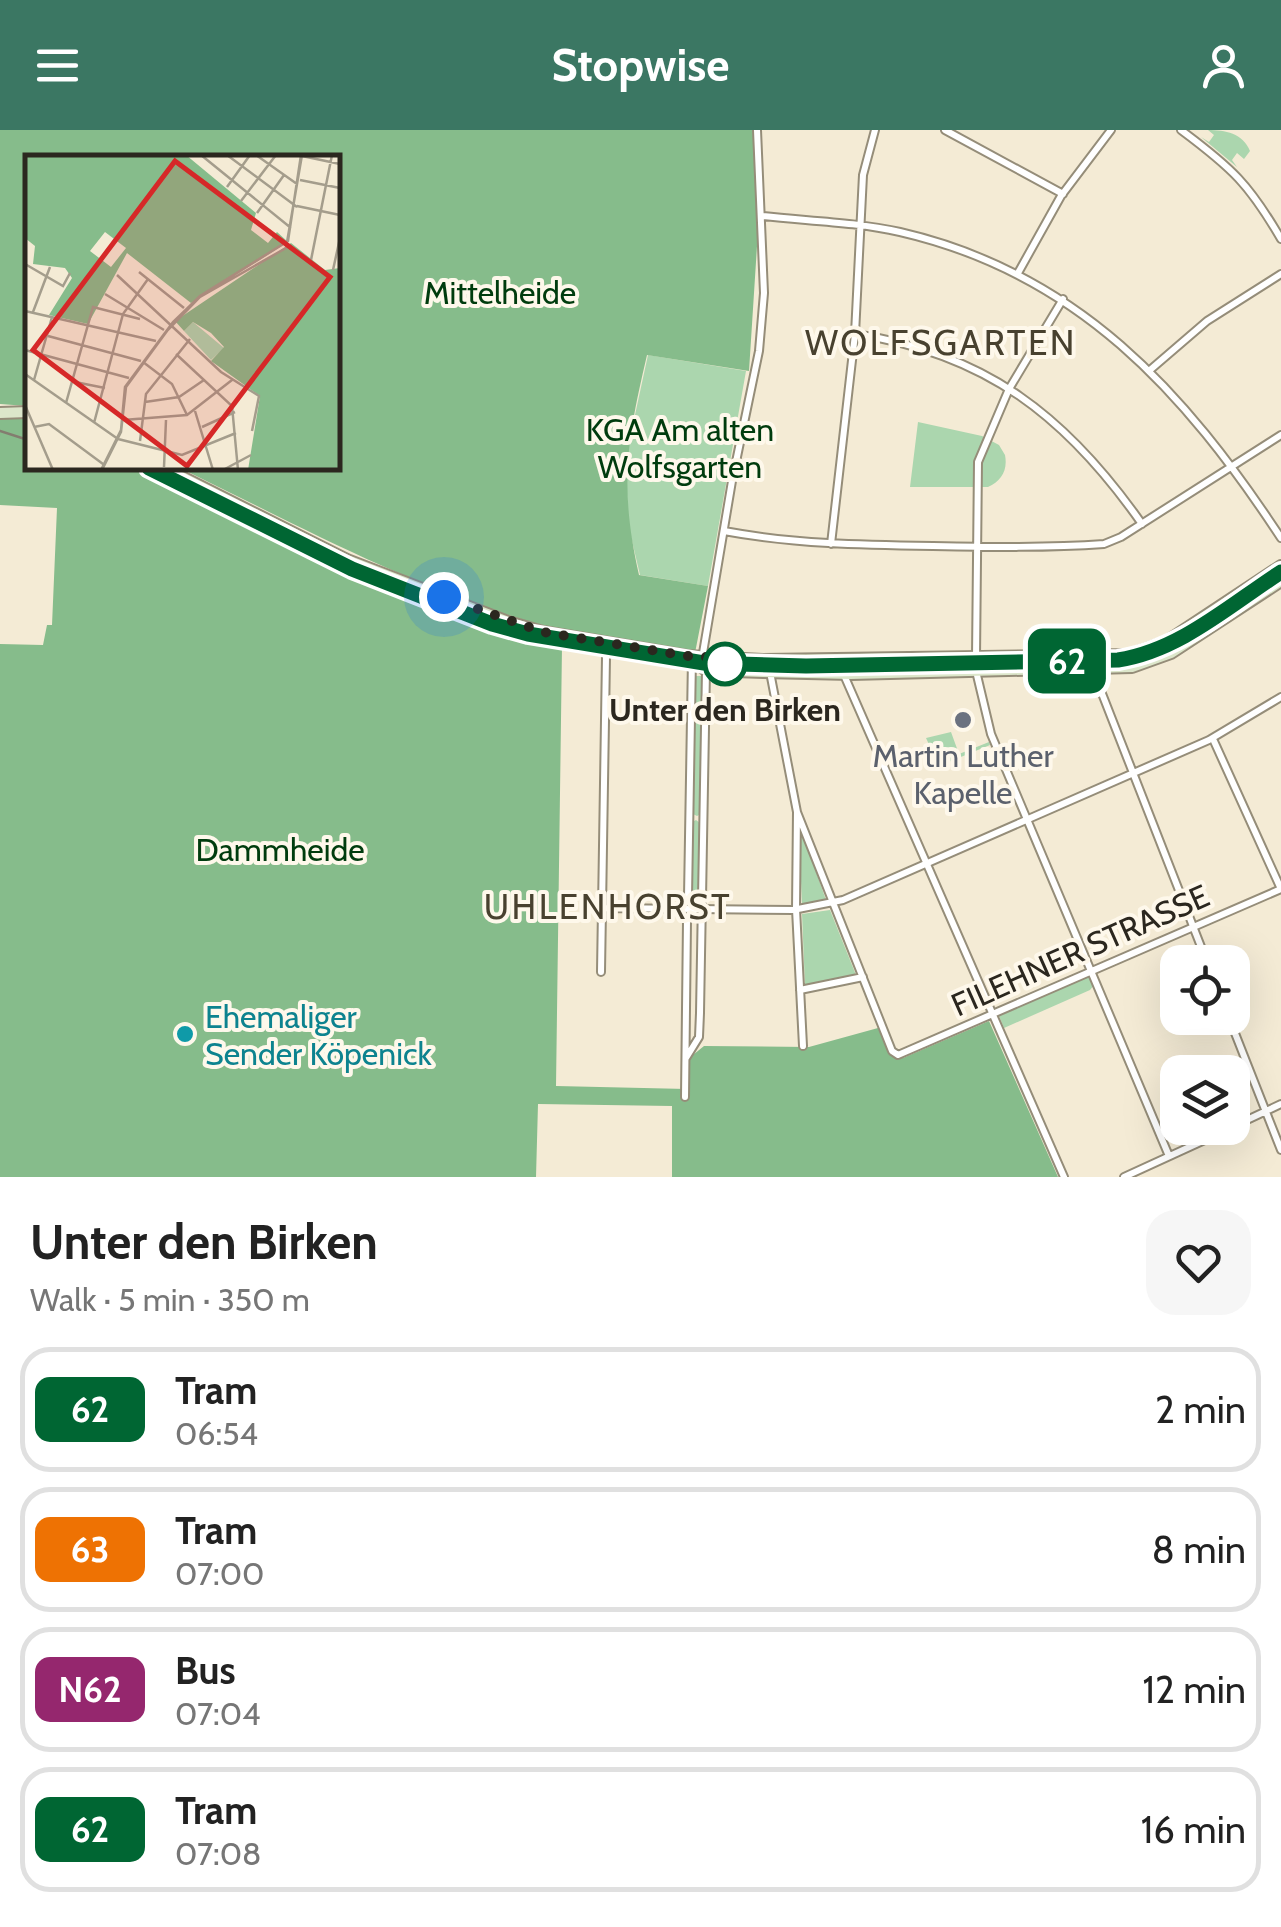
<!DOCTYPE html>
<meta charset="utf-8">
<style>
:root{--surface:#fff;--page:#f6f6f6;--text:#222;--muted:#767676;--line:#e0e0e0;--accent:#3b7763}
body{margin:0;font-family:Cabin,sans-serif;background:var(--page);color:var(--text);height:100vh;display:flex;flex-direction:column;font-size:38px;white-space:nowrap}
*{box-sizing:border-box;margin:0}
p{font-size:32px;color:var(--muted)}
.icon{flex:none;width:55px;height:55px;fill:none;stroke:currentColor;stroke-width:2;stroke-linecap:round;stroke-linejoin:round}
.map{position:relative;height:1047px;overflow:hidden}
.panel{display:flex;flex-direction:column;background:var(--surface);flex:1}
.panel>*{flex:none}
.badge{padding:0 20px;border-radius:15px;font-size:35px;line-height:65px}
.controls{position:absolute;left:1160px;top:815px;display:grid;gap:20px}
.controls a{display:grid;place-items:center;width:90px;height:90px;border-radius:20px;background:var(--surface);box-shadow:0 10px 40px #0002;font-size:50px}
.you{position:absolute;width:50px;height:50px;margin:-25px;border:8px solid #fff;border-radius:50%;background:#1a73e8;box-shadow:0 0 0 15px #1a73e833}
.map>.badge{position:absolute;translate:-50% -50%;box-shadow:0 0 0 5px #fff}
.round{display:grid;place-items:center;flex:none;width:105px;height:105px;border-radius:30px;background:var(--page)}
.overview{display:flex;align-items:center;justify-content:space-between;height:170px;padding:0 30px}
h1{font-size:48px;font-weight:800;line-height:75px}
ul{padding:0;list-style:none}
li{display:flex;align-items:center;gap:30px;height:125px;margin:0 20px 15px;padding:0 10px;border:5px solid var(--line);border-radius:30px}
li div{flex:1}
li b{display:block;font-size:38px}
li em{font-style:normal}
li .badge{min-width:110px;font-weight:700;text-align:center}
header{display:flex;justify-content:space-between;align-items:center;height:130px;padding:0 30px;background:var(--accent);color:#fff;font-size:45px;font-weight:800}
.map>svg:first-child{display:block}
.green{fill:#abd6ae}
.forest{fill:#86bc8b}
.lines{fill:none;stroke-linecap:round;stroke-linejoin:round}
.street-casing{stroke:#958d79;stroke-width:10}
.secondary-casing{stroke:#958d79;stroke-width:14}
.street{stroke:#fff;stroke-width:6}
.secondary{stroke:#dce6ca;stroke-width:10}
.tram{stroke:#837d6f;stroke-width:2.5}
.line-casing{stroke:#fff;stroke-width:22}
.line{stroke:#063;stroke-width:15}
.walk{stroke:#2b271f;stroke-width:10;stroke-dasharray:0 18}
.stop-dot{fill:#fff;stroke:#063;stroke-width:5}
.worship-dot{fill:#6b7280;stroke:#fef8eb;stroke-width:4}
.culture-dot{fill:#0f9aa8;stroke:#fef8eb;stroke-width:4}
.labels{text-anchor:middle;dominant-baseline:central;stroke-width:8;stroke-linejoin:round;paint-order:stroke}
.park-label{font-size:32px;fill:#003c0e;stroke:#fef8eb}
.stop-label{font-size:32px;font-weight:bold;fill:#2b271f;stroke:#fef8eb}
.worship-label{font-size:32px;fill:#5b616d;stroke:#fef8eb}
.street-label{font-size:32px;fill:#2b271f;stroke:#fef8eb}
.culture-label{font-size:32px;fill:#0d838f;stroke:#fef8eb;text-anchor:start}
.neighbourhood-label{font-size:35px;letter-spacing:2.5px;fill:#48412f;stroke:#fef8eb}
.inset-road{fill:none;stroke:#a49d8c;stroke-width:2.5}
.view{fill:#d62828;fill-opacity:0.15;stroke:#d62828;stroke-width:5}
.inset-edge{fill:none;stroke:#2b271f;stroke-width:5}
</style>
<header><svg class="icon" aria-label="menu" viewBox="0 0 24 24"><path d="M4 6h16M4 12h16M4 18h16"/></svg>Stopwise<svg class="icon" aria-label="person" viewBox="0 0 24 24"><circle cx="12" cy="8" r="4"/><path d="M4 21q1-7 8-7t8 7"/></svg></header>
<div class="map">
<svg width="1281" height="1047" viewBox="0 0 1281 1047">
<rect width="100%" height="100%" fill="#f4ebd5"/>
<path class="green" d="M 1208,0 C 1225,0 1243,3 1250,21 L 1244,29 L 1237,23 L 1232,30 L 1237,37 L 1201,7 L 1209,12 L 1214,5 Z
M 648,225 L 746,241 L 708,456 L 640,445 L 629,398 L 625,331 Z
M 918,292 L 982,306 L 999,315 L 1005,325 C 1008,341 1001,351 988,357 L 910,357 Z
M 695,546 L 703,546 L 701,684 L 697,686 L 693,684 Z
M 951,602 L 959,624 L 989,612 L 990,615 L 939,636 L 926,608 Z
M 696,690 L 700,693 L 699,775 L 690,775 L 692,692 Z
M 803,705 L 826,770 L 802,774 L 799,706 Z
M 830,780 L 856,845 L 805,856 L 802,784 Z
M 1088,847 L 1094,855 L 1090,860 L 1004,898 L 999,886 Z"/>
<path class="forest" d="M 0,0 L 754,0 L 759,85 L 749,241 L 647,225 C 627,311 619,356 639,445 L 708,456 L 695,523 C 633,512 568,505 508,485 C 394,448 287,390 180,338 L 338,338 L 338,28 L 28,28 L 27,276 L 0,274 Z
M 0,286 L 27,286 L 28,338 L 144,338 L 143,340 C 276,412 413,486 562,516 L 556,956 L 687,959 L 688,929 L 704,916 L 809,917 L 878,898 L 890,924 L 903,928 L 989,891 L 1058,1047 L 672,1047 L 672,976 L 538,974 L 536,1047 L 0,1047 L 0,514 L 43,515 L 47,495 L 52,495 L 57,378 L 0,375 Z"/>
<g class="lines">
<defs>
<path id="street" d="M 945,0 L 1063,64
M 1181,0 C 1232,38 1249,54 1281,109
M 763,86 C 808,91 855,92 900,102 C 1078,143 1184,261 1281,408
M 1018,143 L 1061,66 L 1111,0
M 855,204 C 986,223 1067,287 1142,394
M 1150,240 L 1207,191 L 1281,144
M 724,401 C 794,414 863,415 933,416 C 990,417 1048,418 1104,414 L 1121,407 L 1281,305
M 831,414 L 855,204 L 863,45 L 875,0
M 976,527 L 978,332 L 1009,259 L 1063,169
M 1092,538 L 1207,832
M 976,541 L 991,604 L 1169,1026
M 770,542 L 797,682 L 796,779 L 803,916
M 844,545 L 1064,1047
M 1213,609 L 1281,759
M 797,682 L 892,921 L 898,925 L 1281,759
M 688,767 L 692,528
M 602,778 L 793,780 L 843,770 L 1209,610 L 1281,567
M 601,842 L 606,527
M 800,860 L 863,847
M 1229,888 L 1281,1020
M 686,928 L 699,907 L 700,883 L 706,540 L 703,523 L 732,351 L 759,221 L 764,163 L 757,0
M 685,967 L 687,791
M 1232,997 L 1281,974
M 1124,1047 L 1231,998"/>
<path id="secondary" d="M 0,283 L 28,282
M 164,338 L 347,430 L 508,492 L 543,502 L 687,526 L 763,530 L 1129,525 L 1166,512 L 1281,436
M 688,526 L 706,540 L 763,542 L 851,544 L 1132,537 L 1171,523 L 1281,451"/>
</defs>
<use href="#street" class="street-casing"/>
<use href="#secondary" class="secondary-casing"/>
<use href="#street" class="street"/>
<use href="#secondary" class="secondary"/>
<path class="tram" d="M 0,301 L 28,310
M 142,338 L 366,448 L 503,501 L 544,510 L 701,536 L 817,539 L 1139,531 L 1168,520 L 1281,445"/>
</g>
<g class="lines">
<defs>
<path id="line" d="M 149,338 L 352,439 L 492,494 L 528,504 L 704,533 L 806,536 L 1118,530 C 1179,521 1230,475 1281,442"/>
</defs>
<use href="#line" class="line-casing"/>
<use href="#line" class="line"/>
<path class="walk" d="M 444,467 L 543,502 L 687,526 L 725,528 L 725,534"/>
</g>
<circle class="stop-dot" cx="725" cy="534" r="20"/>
<circle class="worship-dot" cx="963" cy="590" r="10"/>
<circle class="culture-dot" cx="185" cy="904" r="10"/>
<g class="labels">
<g class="park-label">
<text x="500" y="162">Mittelheide</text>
<text x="680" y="299">KGA Am alten<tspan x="680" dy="37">Wolfsgarten</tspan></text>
<text x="280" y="719">Dammheide</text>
</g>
<g class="stop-label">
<text x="725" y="579">Unter den Birken</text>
</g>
<g class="worship-label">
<text x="963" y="625">Martin Luther<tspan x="963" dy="37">Kapelle</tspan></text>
</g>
<g class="street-label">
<text transform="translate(1080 820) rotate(-24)">FILEHNER STRASSE</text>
</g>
<g class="culture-label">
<text x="205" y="886">Ehemaliger<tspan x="205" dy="37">Sender Köpenick</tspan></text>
</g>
<g class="neighbourhood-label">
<text x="941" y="212">WOLFSGARTEN</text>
<text x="608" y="776">UHLENHORST</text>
</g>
</g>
<g transform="translate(25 25)">
<rect width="315" height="315" fill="#f4ebd5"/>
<path d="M 168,167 L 199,193 L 186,205 L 159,176 Z" fill="#abd6ae"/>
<path d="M 0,0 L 161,0 L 231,58 L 226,75 L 243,88 L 252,77 L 263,87 L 166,148 L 102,98 L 63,169 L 24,160 L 47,123 L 40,113 L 8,109 L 10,91 L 0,83 ZM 80,77 L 101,93 L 86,112 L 65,96 ZM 266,88 L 300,115 L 315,113 L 315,315 L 223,315 L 235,241 L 186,206 L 199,192 L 186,178 L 168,167 L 159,176 L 150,166 Z" fill="#86bc8b" fill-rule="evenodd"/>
<path class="inset-road" d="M 176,0 L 266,73M 202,0 L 272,52M 231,0 L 272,29M 277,1 L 315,9M 275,25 L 315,33M 202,32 L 225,0M 216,46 L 251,0M 272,51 L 315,60M 232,58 L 259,20M 286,105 L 307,0M 0,109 L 38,131 L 45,118M 308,115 L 315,83M 114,117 L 159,153M 92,120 L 196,217 L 234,241 L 227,276M 80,139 L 139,175M 0,156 L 131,186M 8,157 L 25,112M 23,181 L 116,206M 0,195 L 104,223M 151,199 L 207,251 L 213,315M 118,207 L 147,229 L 162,260M 0,219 L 93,284M 9,225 L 27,162M 50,227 L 80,233M 120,247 L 154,242 L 179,225M 41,248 L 68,152 L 115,164M 0,250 L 28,315M 170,256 L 188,315M 98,265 L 162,260 L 207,225M 69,268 L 98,159 L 123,124M 9,272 L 24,269 L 78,309M 177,272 L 210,257M 93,284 L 157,300 L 211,278M 115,286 L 121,239 L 165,184M 139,312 L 141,265M 76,315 L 96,275 L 100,232 L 148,167 L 175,141 L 263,86 L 276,0M 77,315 L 96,277 L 101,232 L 142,176 L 175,142 L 261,93 L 277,0M 98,315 L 152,315M 198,315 L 226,300"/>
<path class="view" d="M 150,6 L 305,122 L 162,311 L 8,195 Z"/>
<rect width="315" height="315" class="inset-edge"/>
</g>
</svg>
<div class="controls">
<a><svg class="icon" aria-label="locate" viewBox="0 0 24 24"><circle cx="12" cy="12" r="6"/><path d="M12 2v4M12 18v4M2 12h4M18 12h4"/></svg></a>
<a><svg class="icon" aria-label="layers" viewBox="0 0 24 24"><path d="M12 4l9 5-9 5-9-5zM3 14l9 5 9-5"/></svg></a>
</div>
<div class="you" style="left:444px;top:467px"></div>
<b class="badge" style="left:1067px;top:531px;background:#063;color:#fff">62</b>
</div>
<section class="panel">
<div class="overview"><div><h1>Unter den Birken</h1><p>Walk · 5 min · 350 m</p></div><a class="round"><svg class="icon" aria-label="heart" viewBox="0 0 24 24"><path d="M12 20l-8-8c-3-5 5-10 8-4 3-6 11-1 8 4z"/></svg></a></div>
<ul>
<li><span class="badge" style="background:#063;color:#fff">62</span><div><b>Tram</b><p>06:54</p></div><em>2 min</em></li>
<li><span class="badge" style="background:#ee7203;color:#fff">63</span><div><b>Tram</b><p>07:00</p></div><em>8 min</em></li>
<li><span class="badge" style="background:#95276e;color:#fff">N62</span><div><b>Bus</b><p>07:04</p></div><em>12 min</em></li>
<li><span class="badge" style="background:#063;color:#fff">62</span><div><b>Tram</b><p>07:08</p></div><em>16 min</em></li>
</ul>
</section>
